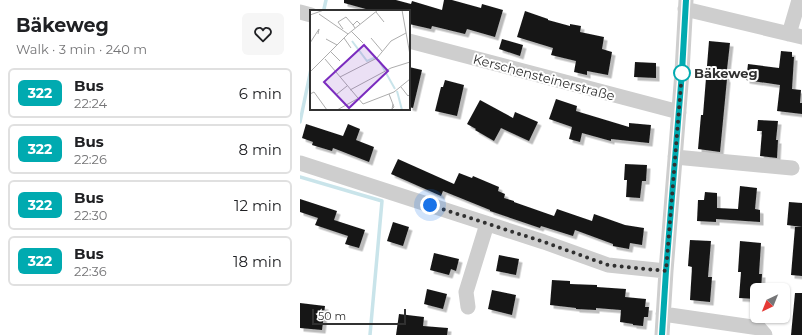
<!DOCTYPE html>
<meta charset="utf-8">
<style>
:root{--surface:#fff;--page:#f6f6f6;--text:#202124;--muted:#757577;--line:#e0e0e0}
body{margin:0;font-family:Montserrat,sans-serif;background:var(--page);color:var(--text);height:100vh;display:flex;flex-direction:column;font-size:15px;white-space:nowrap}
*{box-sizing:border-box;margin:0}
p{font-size:13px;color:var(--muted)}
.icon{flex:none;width:22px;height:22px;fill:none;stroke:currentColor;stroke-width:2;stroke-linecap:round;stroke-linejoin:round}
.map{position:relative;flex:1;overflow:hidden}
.details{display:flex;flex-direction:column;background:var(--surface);width:300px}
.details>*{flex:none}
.badge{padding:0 8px;border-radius:6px;font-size:14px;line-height:26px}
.needle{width:26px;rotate:223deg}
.buttons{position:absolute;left:450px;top:283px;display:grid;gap:8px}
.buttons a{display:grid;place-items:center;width:40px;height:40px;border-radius:6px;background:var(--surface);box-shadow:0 1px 3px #0004;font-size:20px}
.scale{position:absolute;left:12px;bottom:10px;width:94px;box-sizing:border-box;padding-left:4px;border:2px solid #313131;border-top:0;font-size:11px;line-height:14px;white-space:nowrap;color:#313131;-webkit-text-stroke:3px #fff;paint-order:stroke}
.you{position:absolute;width:20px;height:20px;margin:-10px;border:3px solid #fff;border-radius:50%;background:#1a73e8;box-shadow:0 0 0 6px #1a73e833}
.map>.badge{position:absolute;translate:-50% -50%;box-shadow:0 0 0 2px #fff}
.round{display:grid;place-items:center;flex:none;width:42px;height:42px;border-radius:6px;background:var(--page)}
.summary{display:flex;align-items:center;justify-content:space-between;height:68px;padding:0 16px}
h1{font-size:19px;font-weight:700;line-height:30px}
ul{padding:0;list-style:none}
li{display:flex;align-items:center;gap:12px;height:50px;margin:0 8px 6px;padding:0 8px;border:2px solid var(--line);border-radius:6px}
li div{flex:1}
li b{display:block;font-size:15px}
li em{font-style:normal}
li .badge{min-width:44px;font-weight:700;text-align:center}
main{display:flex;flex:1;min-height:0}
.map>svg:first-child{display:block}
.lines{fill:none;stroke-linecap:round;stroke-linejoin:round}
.stream{stroke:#c9e4ea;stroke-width:3.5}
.building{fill:#181818;filter:url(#shadow)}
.minor{stroke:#cecece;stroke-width:15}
.line-casing{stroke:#fff;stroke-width:9}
.line{stroke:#00aab0;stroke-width:6}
.walk{stroke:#313131;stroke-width:4;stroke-dasharray:0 7.2}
.stop-dot{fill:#fff;stroke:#00aab0;stroke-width:2}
.labels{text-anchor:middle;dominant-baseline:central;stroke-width:4;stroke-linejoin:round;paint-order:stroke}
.stop-label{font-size:13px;font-weight:bold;fill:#313131;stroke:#fff;text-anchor:start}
.street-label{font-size:13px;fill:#313131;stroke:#fff}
.inset-river{fill:none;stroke:#c9e4ea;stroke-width:2}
.inset-road{fill:none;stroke:#adadad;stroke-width:1}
.view{fill:#7b2cbf;fill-opacity:0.15;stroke:#7b2cbf;stroke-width:2}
.inset-edge{fill:none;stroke:#313131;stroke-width:2}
</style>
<main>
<section class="details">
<div class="summary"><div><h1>Bäkeweg</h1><p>Walk · 3 min · 240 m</p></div><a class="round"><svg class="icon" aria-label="heart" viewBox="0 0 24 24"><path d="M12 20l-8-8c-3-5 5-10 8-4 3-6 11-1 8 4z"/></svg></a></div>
<ul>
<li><span class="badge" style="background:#00aab0;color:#fff">322</span><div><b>Bus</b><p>22:24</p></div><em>6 min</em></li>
<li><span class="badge" style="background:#00aab0;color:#fff">322</span><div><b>Bus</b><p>22:26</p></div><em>8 min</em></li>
<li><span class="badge" style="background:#00aab0;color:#fff">322</span><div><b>Bus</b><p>22:30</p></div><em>12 min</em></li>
<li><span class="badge" style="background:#00aab0;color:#fff">322</span><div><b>Bus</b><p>22:36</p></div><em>18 min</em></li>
</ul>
</section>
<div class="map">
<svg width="502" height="335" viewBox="0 0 502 335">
<defs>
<filter id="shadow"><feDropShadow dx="3.5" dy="3.5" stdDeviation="0" flood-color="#0004"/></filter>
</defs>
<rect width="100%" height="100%" fill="#fff"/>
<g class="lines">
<path class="stream" d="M 24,9 L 26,0
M 0,122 L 11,69
M 0,177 L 82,201 L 70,335"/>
</g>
<path class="building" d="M 44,0 L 96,0 L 111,4 L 112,1 L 142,10 L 144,0 L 152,0 L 181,8 L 182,4 L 203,10 L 195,37 L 167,29 L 165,34 L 132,26 L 131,29 L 109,24 L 109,11 L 73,11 L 44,3 Z
M 225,11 L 248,19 L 248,20 L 270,26 L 270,24 L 281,26 L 280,32 L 304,37 L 302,49 L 312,52 L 308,75 L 287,71 L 287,75 L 274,72 L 276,61 L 251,55 L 253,48 L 217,37 Z
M 202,39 L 223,45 L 220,56 L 199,49 Z
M 409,41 L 430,43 L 426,78 L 427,79 L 420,152 L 398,149 L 401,115 L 403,115 Z
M 481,51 L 492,52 L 492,57 L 494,57 L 492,89 L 501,90 L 500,103 L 502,103 L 502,114 L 477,111 L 480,85 L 446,80 L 448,64 L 479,68 Z
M 335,62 L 356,63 L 356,78 L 334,77 Z
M 109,67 L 122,70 L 113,108 L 109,107 Z
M 145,80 L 164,85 L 157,116 L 135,111 L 141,87 L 143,87 Z
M 256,99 L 277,106 L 276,111 L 329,127 L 329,123 L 351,125 L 349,143 L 311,139 L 311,141 L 282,133 L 280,142 L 269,139 L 272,127 L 249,119 Z
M 180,100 L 213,118 L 215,112 L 238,122 L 229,141 L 201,128 L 194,141 L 175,130 L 176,129 L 167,124 Z
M 458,120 L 478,121 L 476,140 L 478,140 L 477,158 L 460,156 L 462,131 L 457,131 Z
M 6,124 L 43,136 L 48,124 L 60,129 L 56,140 L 74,147 L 69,162 L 33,148 L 32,151 L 12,145 L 13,142 L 2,138 Z
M 98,159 L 154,184 L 159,173 L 172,178 L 173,176 L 199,187 L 198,191 L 205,194 L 204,198 L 214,201 L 214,202 L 254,216 L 257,209 L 292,221 L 294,214 L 325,225 L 344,228 L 342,245 L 330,243 L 329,249 L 313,246 L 313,244 L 275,230 L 273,236 L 241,226 L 240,228 L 190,211 L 190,210 L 143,191 L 141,196 L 91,174 Z
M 325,164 L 347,165 L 346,181 L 342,181 L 340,198 L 326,197 L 327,180 L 324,180 Z
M 440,186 L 457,188 L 455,209 L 460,210 L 460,222 L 416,219 L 416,222 L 397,221 L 398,200 L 404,200 L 405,192 L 417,193 L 417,208 L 438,209 Z
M 0,199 L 37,211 L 34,220 L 65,230 L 59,248 L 45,244 L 48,236 L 15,225 L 18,218 L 0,212 Z
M 489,202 L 502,203 L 502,227 L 487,225 Z
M 93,222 L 109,227 L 103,246 L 87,241 Z
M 495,227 L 502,227 L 502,276 L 491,275 Z
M 390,240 L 411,241 L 408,277 L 412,277 L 410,302 L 390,300 L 392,267 L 388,266 Z
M 440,241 L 461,243 L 459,274 L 462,274 L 461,290 L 457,290 L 457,299 L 439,298 L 441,272 L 438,272 Z
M 134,253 L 159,259 L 156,271 L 151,269 L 149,275 L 130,270 Z
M 199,255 L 219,259 L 216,275 L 196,271 Z
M 252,280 L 270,281 L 270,284 L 297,285 L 297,287 L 326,289 L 325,297 L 346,299 L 345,307 L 349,307 L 348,317 L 344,317 L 343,326 L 333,325 L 333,324 L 320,322 L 321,310 L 296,308 L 296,310 L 276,309 L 276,308 L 250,305 Z
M 127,289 L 147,294 L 143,309 L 124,304 Z
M 192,290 L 216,295 L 212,315 L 188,309 Z
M 495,293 L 502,293 L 502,335 L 491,335 Z
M 0,303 L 25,306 L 22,330 L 0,328 Z
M 99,314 L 124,317 L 123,326 L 148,328 L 147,335 L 96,335 Z"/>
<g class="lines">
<path class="minor" d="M 385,9 L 502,37
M 0,12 L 11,15
M 489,34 L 499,0
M 109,41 L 379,112
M 375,157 L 492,168
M 0,163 L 244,242 L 308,265 L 366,271
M 168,307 L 166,292 L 187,224
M 363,314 L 459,328 L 465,335
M 362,335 L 366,271 L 382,72 L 386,0"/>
</g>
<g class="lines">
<defs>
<path id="line" d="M 362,335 L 366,271 L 382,72 L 386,0"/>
</defs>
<use href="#line" class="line-casing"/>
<use href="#line" class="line"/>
<path class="walk" d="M 130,205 L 244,242 L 308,265 L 366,271 L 382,72 L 382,73"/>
</g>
<circle class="stop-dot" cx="382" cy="73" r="8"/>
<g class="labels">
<g class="stop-label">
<text x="394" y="73">Bäkeweg</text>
</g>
<g class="street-label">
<text transform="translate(244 77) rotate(15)">Kerschensteinerstraße</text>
</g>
</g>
<g transform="translate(10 10)">
<rect width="100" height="100" fill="#fff"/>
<path class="inset-river" d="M 42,31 L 57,51 L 66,47M 68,49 L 75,61M 76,63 L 85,79M 87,81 L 92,100"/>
<path class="inset-road" d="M 92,0 L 100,45M 66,2 L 74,12M 9,4 L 38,24M 0,5 L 14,0M 45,18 L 43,15 L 47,11 L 50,14M 33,19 L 28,12 L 36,7 L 43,15M 41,21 L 53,33M 34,28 L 41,38M 61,28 L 72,41M 16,29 L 27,35M 0,33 L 9,19 L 8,24M 21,42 L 30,51M 15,49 L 53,94 L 84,82 L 100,69M 0,62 L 38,24 L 68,0M 30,67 L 67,48 L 81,31 L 96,23M 91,77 L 98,86 L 100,84M 40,80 L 81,58 L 100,52M 0,84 L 4,82 L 17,100M 27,84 L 37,76M 79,84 L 84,97 L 82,99 L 83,94M 27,100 L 47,89"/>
<path class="view" d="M 54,35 L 78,61 L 39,98 L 14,72 Z"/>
<rect width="100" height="100" class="inset-edge"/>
</g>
</svg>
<div class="buttons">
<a><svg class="needle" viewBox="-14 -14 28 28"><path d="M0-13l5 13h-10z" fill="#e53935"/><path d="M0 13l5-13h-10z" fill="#757577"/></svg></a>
</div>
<div class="scale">50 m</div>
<div class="you" style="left:130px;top:205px"></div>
</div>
</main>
